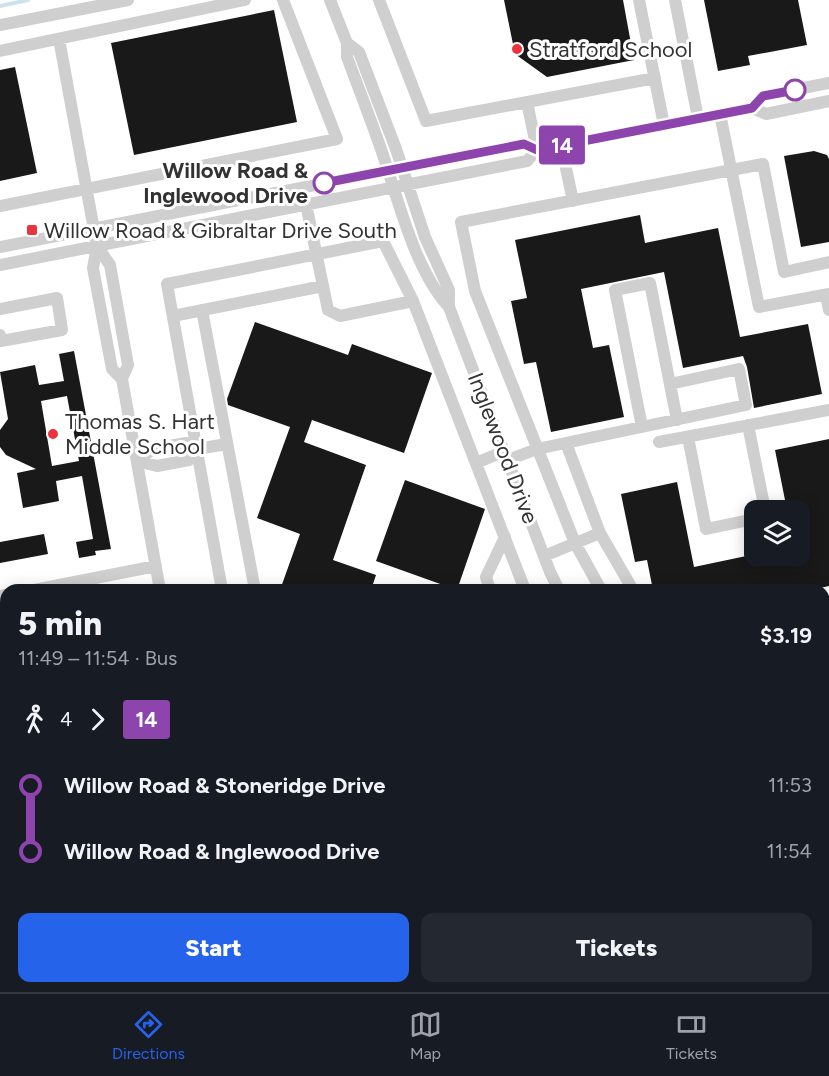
<!DOCTYPE html>
<meta charset="utf-8">
<style>
:root{--surface:#171b24;--page:#242831;--text:#f1f3f6;--muted:#9ea1a6;--line:#363941;--accent:#2563eb}
body{margin:0;font-family:Figtree,sans-serif;background:var(--page);color:var(--text);height:100vh;display:flex;flex-direction:column;font-size:22px;white-space:nowrap}
*{box-sizing:border-box;margin:0}
p{font-size:20px;color:var(--muted)}
.icon{flex:none;width:33px;height:33px;fill:none;stroke:currentColor;stroke-width:2;stroke-linecap:round;stroke-linejoin:round}
.map{position:relative;flex:1;overflow:hidden}
.sheet{position:absolute;left:0px;top:584px;width:830px;height:410px;display:flex;flex-direction:column;background:var(--surface);border-radius:18px 18px 0 0;box-shadow:0 3px 15px #0003}
.sheet>*{flex:none}
.badge{padding:0 12px;border-radius:4px;font-size:21px;line-height:39px}
.controls{position:absolute;left:744px;top:500px;display:grid;gap:12px}
.controls a{display:grid;place-items:center;width:66px;height:66px;border-radius:12px;background:var(--surface);box-shadow:0 3px 15px #0003;font-size:30px}
.map>.badge{position:absolute;translate:-50% -50%;box-shadow:0 0 0 3px #fff}
.legs{display:flex;align-items:center;gap:9px;height:66px;padding:0 18px;font-size:20px}
.legs p{margin-inline-start:auto}
.summary{display:flex;align-items:center;justify-content:space-between;height:102px;padding:0 18px}
h1{font-size:33px;font-weight:800;line-height:45px}
.primary-button{display:flex;gap:12px;margin-top:auto;padding:12px 18px}
.primary-button a{flex:1;height:69px;border-radius:12px;background:var(--accent);color:#fff;font-size:24px;font-weight:800;line-height:69px;text-align:center}
.primary-button a+a{background:var(--page);color:var(--text)}
ul{padding:0 18px;list-style:none}
li{display:flex;align-items:center;gap:21px;height:66px;font-size:22px}
li i{display:grid;place-items:center;width:9px;height:100%;margin:0 8px;background:currentColor}
li i::after{content:'';width:15px;height:15px;margin:-8px;border:4px solid;border-radius:50%;background:var(--surface)}
li p{margin-inline-start:auto}
li:first-child i{background:linear-gradient(#0000 50%,currentColor 0)}
li:last-child i{background:linear-gradient(currentColor 50%,#0000 0)}
.tabs{display:flex;justify-content:space-around;align-items:center;height:84px;border-top:2px solid var(--line);background:var(--surface);font-size:16px;color:var(--muted)}
.tabs a{display:grid;justify-items:center;gap:3px}
.tabs .on{color:var(--accent)}
.map>svg:first-child{display:block}
.lines{fill:none;stroke-linecap:round;stroke-linejoin:round}
.stream{stroke:#cde1ee;stroke-width:4}
.building{fill:#191919;fill-rule:evenodd}
.minor{stroke:#cfcfcf;stroke-width:12}
.major{stroke:#aaa;stroke-width:15}
.line-1-casing{stroke:#fff;stroke-width:14}
.line-1{stroke:#8e44ad;stroke-width:9}
.poi-dot{fill:#ea333e;stroke:#fff;stroke-width:2}
.stop-1-dot{fill:#fff;stroke:#8e44ad;stroke-width:3}
.labels{text-anchor:middle;dominant-baseline:central;stroke-width:6;stroke-linejoin:round;paint-order:stroke}
.poi-label{font-size:22px;fill:#323232;stroke:#fff;text-anchor:start}
.stop-label{font-size:22px;font-weight:bold;fill:#323232;stroke:#fff;text-anchor:end}
.street-label{font-size:22px;fill:#323232;stroke:#fff}
</style>
<div class="map">
<svg width="829" height="992" viewBox="0 0 829 992">
<rect width="100%" height="100%" fill="#fff"/>
<g class="lines">
<path class="stream" d="M 0,6 L 28,0"/>
</g>
<path class="building" d="M 504,0 L 623,0 L 634,60 L 547,77 L 515,54 Z
M 704,0 L 798,0 L 807,45 L 748,56 L 750,65 L 718,71 Z
M 274,10 L 297,122 L 134,155 L 111,43 Z
M 15,67 L 37,173 L 0,181 L 0,70 Z
M 814,151 L 827,155 L 829,159 L 829,242 L 801,247 L 784,156 Z
M 640,215 L 645,243 L 718,228 L 740,337 L 808,324 L 822,394 L 754,408 L 747,367 L 743,356 L 683,368 L 664,272 L 581,289 L 593,348 L 609,345 L 624,417 L 551,432 L 536,362 L 524,364 L 511,301 L 527,298 L 515,240 Z
M 255,322 L 348,355 L 352,344 L 432,373 L 404,453 L 312,420 L 304,442 L 366,465 L 333,560 L 376,575 L 371,590 L 280,590 L 300,534 L 257,518 L 290,427 L 228,405 L 227,399 Z
M 74,351 L 111,549 L 95,551 L 96,555 L 79,558 L 76,542 L 93,539 L 82,476 L 56,481 L 59,501 L 23,508 L 17,473 L 36,469 L 6,455 L 0,447 L 0,430 L 8,419 L 0,372 L 35,365 L 39,385 L 64,381 L 59,354 ZM 67,396 L 79,461 L 52,466 L 41,401 Z
M 829,439 L 829,586 L 811,590 L 653,590 L 647,560 L 635,562 L 621,494 L 677,482 L 694,567 L 751,555 L 800,555 L 800,510 L 787,510 L 775,450 Z
M 405,480 L 485,509 L 457,590 L 376,561 Z
M 44,534 L 48,554 L 0,563 L 0,542 Z"/>
<g class="lines">
<path class="minor" d="M 330,0 L 347,43 L 347,57 C 359,89 371,120 382,152 C 398,199 415,271 449,307
M 379,0 L 426,121 L 655,78
M 639,0 L 664,125
M 675,0 L 698,118
M 0,25 L 128,0
M 59,39 L 97,246 L 93,268 L 112,369 L 122,379
M 347,43 L 359,52 L 396,149 L 425,237 L 449,290 L 449,307 L 550,572 L 559,590
M 0,51 L 245,0
M 527,102 L 537,150
M 752,108 L 763,96 L 829,83
M 720,114 L 759,307 L 829,294
M 561,145 L 573,201
M 306,204 L 328,310 L 340,316 L 413,301
M 0,206 L 337,139 L 283,0
M 97,246 L 110,265 L 128,365 L 122,379 L 160,590
M 0,247 L 524,144 L 537,150
M 0,265 L 527,161 L 537,150 L 752,108 L 766,114 L 829,101
M 826,295 L 829,310
M 0,309 L 57,298 L 62,330 L 1,341 L 0,335
M 202,310 L 255,590
M 173,316 L 323,286
M 748,425 L 765,510
M 642,427 L 615,290 L 650,283 L 677,420
M 688,437 L 706,529 L 754,519
M 659,442 L 829,410
M 566,443 L 600,533 L 633,590
M 508,460 L 537,449 L 746,405 L 739,369 L 670,384
M 137,461 L 153,449 L 186,443 L 197,449 L 227,444
M 137,461 L 157,466 L 189,460 L 197,449
M 476,463 L 505,451
M 544,556 L 600,533
M 34,590 L 156,566
M 222,590 L 167,284 L 383,241 L 413,301 L 525,590
M 490,590 L 486,577 L 505,537
M 601,590 L 575,543 L 475,291 L 461,222 L 763,164 L 784,272 L 829,262
M 0,596 L 6,595
M 824,604 L 829,602
M 0,632 L 6,631
M 0,644 L 6,679
M 824,744 L 829,743
M 0,771 L 6,802
M 824,883 L 829,890
M 0,894 L 6,893
M 824,959 L 829,968
M 246,987 L 251,992
M 308,987 L 312,992
M 383,987 L 387,992
M 333,992 L 338,987"/>
<path class="major" d="M 824,660 L 829,658
M 824,693 L 829,692
M 0,817 L 6,816
M 0,843 L 6,842"/>
</g>
<g class="lines">
<defs>
<path id="line-1" d="M 324,183 L 524,144 L 537,150 L 752,108 L 763,96 L 795,90"/>
</defs>
<use href="#line-1" class="line-1-casing"/>
<use href="#line-1" class="line-1"/>
</g>
<g class="poi-dot">
<circle cx="517" cy="49" r="6"/>
<rect x="26" y="224" width="12" height="12" rx="3"/>
<circle cx="53" cy="434" r="6"/>
</g>
<g class="stop-1-dot">
<circle cx="795" cy="90" r="10"/>
<circle cx="324" cy="183" r="10"/>
</g>
<g class="labels">
<g class="poi-label">
<text x="529" y="49">Stratford School</text>
<text x="44" y="230">Willow Road &amp; Gibraltar Drive South</text>
<text x="65" y="421">Thomas S. Hart<tspan x="65" dy="25">Middle School</tspan></text>
</g>
<g class="stop-label">
<text x="308" y="170">Willow Road &amp;<tspan x="308" dy="25">Inglewood Drive</tspan></text>
</g>
<g class="street-label">
<text transform="translate(503 448) rotate(69)">Inglewood Drive</text>
</g>
</g>
</svg>
<div class="controls">
<a><svg class="icon" aria-label="layers" viewBox="0 0 24 24"><path d="M12 4l9 5-9 5-9-5zM3 14l9 5 9-5"/></svg></a>
</div>
<b class="badge" style="left:562px;top:145px;background:#8e44ad;color:#fff">14</b>
<section class="sheet">
<div class="summary"><div><h1>5 min</h1><p>11:49 – 11:54 · Bus</p></div><b>$3.19</b></div>
<div class="legs"><svg class="icon" aria-label="walk" viewBox="0 0 24 24"><circle cx="13" cy="4" r="2"/><path d="M13 8l-2 6 4 7M11 14l-3 7M7 12l3-4h3l4 4"/></svg>4<svg class="icon" aria-label="forward" viewBox="0 0 24 24"><path d="M9 5l7 7-7 7"/></svg><b class="badge" style="background:#8e44ad;color:#fff">14</b></div>
<ul>
<li><i style="color:#8e44ad"></i><b>Willow Road &amp; Stoneridge Drive</b><p>11:53</p></li>
<li><i style="color:#8e44ad"></i><b>Willow Road &amp; Inglewood Drive</b><p>11:54</p></li>
</ul>
<div class="primary-button"><a>Start</a><a>Tickets</a></div>
</section>
</div>
<nav class="tabs">
<a class="on"><svg class="icon" aria-label="directions" viewBox="0 0 24 24"><path d="M12 3l9 9-9 9-9-9zM9 14v-3h6M13 9l2 2-2 2"/></svg>Directions</a>
<a><svg class="icon" aria-label="map" viewBox="0 0 24 24"><path d="M3 6l6-2 6 2 6-2v14l-6 2-6-2-6 2zM9 4v14M15 6v14"/></svg>Map</a>
<a><svg class="icon" aria-label="tickets" viewBox="0 0 24 24"><path d="M3 7h18v10H3zM15 7v10"/></svg>Tickets</a>
</nav>
